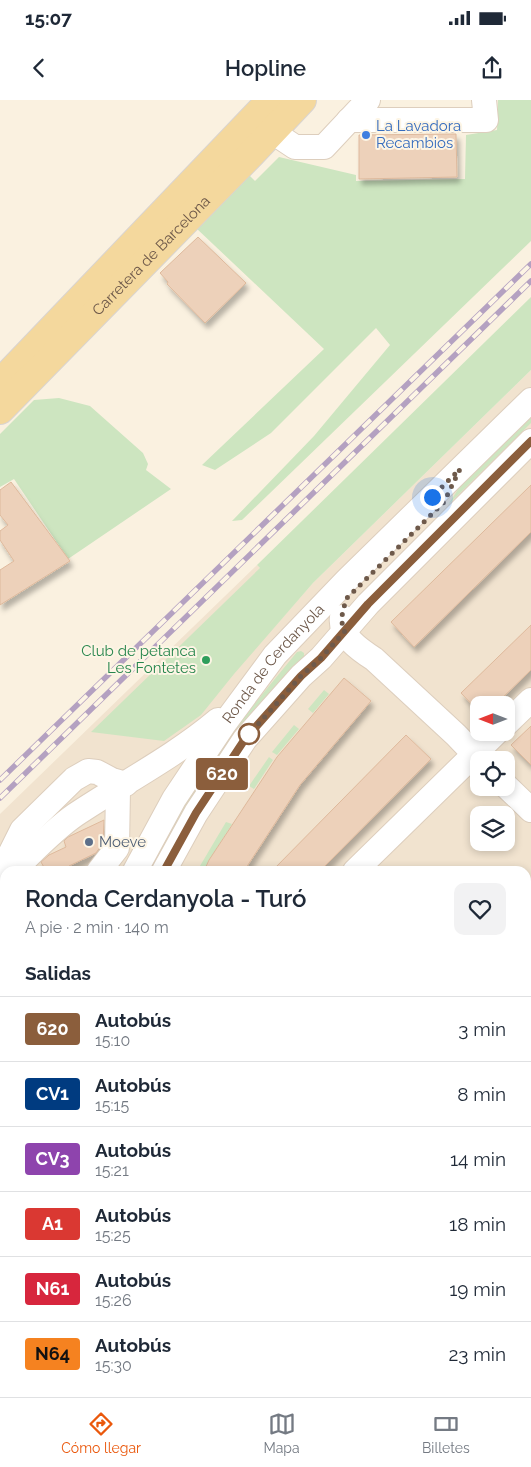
<!DOCTYPE html>
<html lang="es">
<meta charset="utf-8">
<style>
:root{--surface:#fff;--page:#f2f2f3;--text:#1f2937;--muted:#747a83;--line:#e0e1e3;--accent:#ea580c}
body{margin:0;font-family:Raleway,sans-serif;background:var(--page);color:var(--text);height:100vh;display:flex;flex-direction:column;font-size:19px;white-space:nowrap}
*{box-sizing:border-box;margin:0}
p{font-size:16px;color:var(--muted)}
.icon{flex:none;width:28px;height:28px;fill:none;stroke:currentColor;stroke-width:2;stroke-linecap:round;stroke-linejoin:round}
.map{position:relative;flex:1;overflow:hidden}
.drawer{position:absolute;left:0px;top:766px;width:531px;height:531px;display:flex;flex-direction:column;background:var(--surface);border-radius:15px 15px 0 0;box-shadow:0 2px 8px #0003}
.drawer>*{flex:none}
.badge{padding:0 10px;border-radius:4px;font-size:18px;line-height:32px}
.needle{width:32px;rotate:270deg}
.buttons{position:absolute;left:470px;top:596px;display:grid;gap:10px}
.buttons a{display:grid;place-items:center;width:45px;height:45px;border-radius:10px;background:var(--surface);box-shadow:0 2px 8px #0003;font-size:25px}
.you{position:absolute;width:25px;height:25px;margin:-12px;border:4px solid #fff;border-radius:50%;background:#1a73e8;box-shadow:0 0 0 8px #1a73e833}
.map>.badge{position:absolute;translate:-50% -50%;box-shadow:0 0 0 2px #fff}
h2{padding:0 25px;font-size:19px;line-height:45px}
.round{display:grid;place-items:center;flex:none;width:52px;height:52px;border-radius:10px;background:var(--page)}
.overview{display:flex;align-items:center;justify-content:space-between;height:85px;padding:0 25px}
h1{font-size:24px;font-weight:600;line-height:38px}
ul{padding:0;list-style:none}
li{display:flex;align-items:center;gap:15px;height:65px;padding:0 25px;border-top:1px solid var(--line)}
li div{flex:1}
li b{display:block;font-size:19px}
li em{font-style:normal}
li .badge{min-width:55px;font-weight:700;text-align:center}
.status{display:flex;justify-content:space-between;align-items:center;height:35px;padding:0 25px;background:var(--surface);direction:ltr}
.status svg{height:14px;fill:currentColor}
header{display:flex;justify-content:space-between;align-items:center;height:65px;padding:0 25px;background:var(--surface);font-size:22px;font-weight:600}
.menu{display:flex;justify-content:space-around;align-items:center;height:70px;border-top:1px solid var(--line);background:var(--surface);font-size:14px;color:var(--muted)}
.menu a{display:grid;justify-items:center;gap:2px}
.menu .active{color:var(--accent)}
.map>svg:first-child{display:block}
.residential{fill:#f1e3cf;fill-rule:evenodd}
.green{fill:#cde5c0}
.building{fill:#edd1ba;stroke:#deb99c;filter:url(#shadow)}
.lines{fill:none;stroke-linecap:round;stroke-linejoin:round}
.minor-casing{stroke:#ddcebd;stroke-width:26}
.major-casing{stroke:#d9d4d0;stroke-width:30}
.minor{stroke:#fff;stroke-width:24}
.major{stroke:#f4d89d;stroke-width:28}
.rail-casing{stroke:#b4a1c1;stroke-width:5.5}
.rail{stroke:#fdf5e5;stroke-width:4;stroke-dasharray:11;stroke-linecap:butt}
.line-casing{stroke:#fff;stroke-width:11}
.line{stroke:#8b5e3c;stroke-width:8}
.walk{stroke:#6e594a;stroke-width:5;stroke-dasharray:0 9}
.shop-dot{fill:#3f7fe0;stroke:#fdf5e5;stroke-width:2}
.leisure-dot{fill:#2e9e5b;stroke:#fdf5e5;stroke-width:2}
.stop-dot{fill:#fff;stroke:#8b5e3c;stroke-width:2.5}
.service-dot{fill:#5c6f8a;stroke:#fdf5e5;stroke-width:2}
.labels{text-anchor:middle;dominant-baseline:central;stroke-width:4;stroke-linejoin:round;paint-order:stroke}
.shop-label{font-size:15px;fill:#366cbe;stroke:#fdf5e5;text-anchor:start}
.street-label{font-size:15px;fill:#6e594a;stroke:#fdf5e5}
.leisure-label{font-size:15px;fill:#27864d;stroke:#fdf5e5;text-anchor:end}
.service-label{font-size:15px;fill:#4e5e75;stroke:#fdf5e5;text-anchor:start}
</style>
<div class="status"><b>15:07</b><svg viewBox="0 0 49 12"><path d="M0 12V9h3v3zM5 12V6h3v6zM10 12V3h3v9zM15 12V0h3v12zM26 1h20v11H26zM47 4h2v5h-2z"/></svg></div>
<header><svg class="icon" aria-label="back" viewBox="0 0 24 24"><path d="M15 5l-7 7 7 7"/></svg>Hopline<svg class="icon" aria-label="share" viewBox="0 0 24 24"><path d="M12 15V3M7 8l5-5 5 5M5 13v7h14v-7"/></svg></header>
<div class="map">
<svg width="531" height="1297" viewBox="0 0 531 1297">
<defs>
<filter id="shadow"><feDropShadow dx="3" dy="5.5" stdDeviation="2.5" flood-color="#0004"/></filter>
</defs>
<rect width="100%" height="100%" fill="#faf1e0"/>
<path class="residential" d="M 531,270 L 531,1297 L 0,1297 L 0,714 L 257,465 L 260,468 L 275,526 L 313,483 ZM 479,605 L 506,605 L 506,632 L 479,632 ZM 479,660 L 506,660 L 506,688 L 479,688 ZM 479,715 L 506,715 L 506,742 L 479,742 ZM 5,771 L 526,771 L 526,1292 L 5,1292 Z"/>
<path class="green" d="M 498,0 L 531,0 L 531,141 L 242,420 L 232,421 L 314,336 L 390,245 L 376,228 L 271,333 L 215,370 L 202,365 L 324,249 L 196,128 L 247,73 L 255,81 L 279,57 L 356,75 L 356,81 L 465,79 L 466,35 L 497,30 Z
M 531,197 L 531,270 L 313,483 L 234,574 L 201,615 L 164,641 L 91,632 L 260,468 L 257,465 Z
M 59,298 L 90,306 L 143,353 L 148,364 L 146,370 L 171,389 L 68,459 L 14,379 L 0,387 L 0,334 L 34,300 Z
M 531,308 L 531,323 L 448,405 L 469,372 Z
M 301,551 L 304,553 L 304,558 L 157,771 L 147,771 C 167,733 187,695 212,660 C 239,622 268,587 297,552 Z
M 324,590 L 329,594 L 313,613 L 308,609 Z
M 294,625 L 299,629 L 277,655 L 272,652 Z
M 269,657 L 273,660 L 254,689 L 249,686 Z
M 226,722 L 232,724 L 203,771 L 197,771 Z"/>
<path class="building" d="M 456,34 L 457,77 L 359,79 L 359,35 Z
M 198,137 L 246,183 L 205,223 L 167,184 L 168,182 L 160,173 Z
M 11,382 L 70,461 L 0,505 L 0,470 L 14,461 L 0,440 L 0,431 L 8,425 L 0,415 L 0,390 Z
M 531,385 L 531,432 L 414,547 L 391,522 Z
M 531,525 L 531,570 L 495,605 L 479,605 L 479,612 L 461,593 Z
M 344,578 L 371,601 L 300,685 L 244,771 L 204,771 L 209,760 L 277,657 Z
M 531,626 L 531,665 L 511,645 Z
M 406,635 L 431,659 L 320,771 L 272,771 Z
M 104,720 L 103,743 L 96,753 L 69,766 L 72,771 L 46,771 L 41,762 L 49,755 L 66,747 L 64,741 L 68,737 Z"/>
<g class="lines">
<defs>
<g id="minor">
<path d="M 349,20 L 486,20 L 484,0"/>
<path d="M 255,38 L 271,31 L 295,47 L 324,47 L 368,0"/>
<path d="M 342,517 C 339,536 360,550 374,559 L 456,635 L 480,660"/>
<path d="M 506,624 L 531,600"/>
<path d="M 506,686 L 531,710"/>
<path d="M 6,771 L 6,762 L 22,730 L 74,679 L 88,671 L 97,672 L 112,680 L 126,684"/>
<path d="M 13,771 C 33,752 52,731 75,715 C 123,683 174,657 218,620"/>
<path d="M 99,771 L 117,748 L 118,689"/>
<path id="s1" d="M 135,771 L 174,699 L 224,624 L 275,555 L 347,480 L 531,300"/>
<path d="M 164,771 L 196,713 L 245,639 L 301,576 L 321,558 L 368,504 L 531,341"/>
<path d="M 355,771 L 497,632"/>
<path d="M 0,858 L 5,860"/>
<path d="M 526,867 L 531,863"/>
<path d="M 0,1119 L 5,1119"/>
<path d="M 526,1133 L 531,1126"/>
<path d="M 49,1292 L 49,1297"/>
<path d="M 75,1292 L 75,1297"/>
<path d="M 274,1292 L 274,1297"/>
<path d="M 353,1292 L 354,1297"/>
<path d="M 474,1292 L 484,1297"/>
<path d="M 421,1297 L 423,1292"/>
</g>
<g id="major">
<path d="M 6,277 L 271,0"/>
<path id="s2" d="M 0,310 L 251,54 L 302,0"/>
</g>
</defs>
<use href="#minor" class="minor-casing"/>
<use href="#major" class="major-casing"/>
<use href="#minor" class="minor"/>
<use href="#major" class="major"/>
<defs>
<path id="rail" d="M 0,680 L 531,164
M 0,698 L 531,181"/>
</defs>
<use href="#rail" class="rail-casing"/>
<use href="#rail" class="rail"/>
</g>
<g class="lines">
<defs>
<path id="line" d="M 164,771 L 196,713 L 245,639 L 301,576 L 321,558 L 368,504 L 531,341"/>
</defs>
<use href="#line" class="line-casing"/>
<use href="#line" class="line"/>
<path class="walk" d="M 249,634 L 245,639 L 301,576 L 321,558 L 345,531 L 341,520 L 346,499 L 444,402 L 460,369 L 432,397"/>
</g>
<circle class="shop-dot" cx="366" cy="35" r="5"/>
<circle class="leisure-dot" cx="206" cy="560" r="5"/>
<circle class="stop-dot" cx="249" cy="634" r="10"/>
<circle class="service-dot" cx="89" cy="742" r="5"/>
<g class="labels">
<g class="shop-label">
<text x="376" y="26">La Lavadora<tspan x="376" dy="17">Recambios</tspan></text>
</g>
<g class="street-label">
<text stroke="none"><textPath href="#s2" startOffset="216">Carretera de Barcelona</textPath></text>
<text stroke="none"><textPath href="#s1" startOffset="250">Ronda de Cerdanyola</textPath></text>
</g>
<g class="leisure-label">
<text x="196" y="551">Club de petanca<tspan x="196" dy="17">Les Fontetes</tspan></text>
</g>
<g class="service-label">
<text x="99" y="742">Moeve</text>
</g>
</g>
</svg>
<div class="buttons">
<a><svg class="needle" viewBox="-14 -14 28 28"><path d="M0-13l5 13h-10z" fill="#e53935"/><path d="M0 13l5-13h-10z" fill="#747a83"/></svg></a>
<a><svg class="icon" aria-label="locate" viewBox="0 0 24 24"><circle cx="12" cy="12" r="6"/><path d="M12 2v4M12 18v4M2 12h4M18 12h4"/></svg></a>
<a><svg class="icon" aria-label="layers" viewBox="0 0 24 24"><path d="M12 4l9 5-9 5-9-5zM3 14l9 5 9-5"/></svg></a>
</div>
<div class="you" style="left:432px;top:397px"></div>
<b class="badge" style="left:222px;top:674px;background:#8b5e3c;color:#fff">620</b>
<section class="drawer">
<div class="overview"><div><h1>Ronda Cerdanyola - Turó</h1><p>A pie · 2 min · 140 m</p></div><a class="round"><svg class="icon" aria-label="heart" viewBox="0 0 24 24"><path d="M12 20l-8-8c-3-5 5-10 8-4 3-6 11-1 8 4z"/></svg></a></div>
<h2>Salidas</h2>
<ul>
<li><span class="badge" style="background:#8b5e3c;color:#fff">620</span><div><b>Autobús</b><p>15:10</p></div><em>3 min</em></li>
<li><span class="badge" style="background:#003b80;color:#fff">CV1</span><div><b>Autobús</b><p>15:15</p></div><em>8 min</em></li>
<li><span class="badge" style="background:#8e44ad;color:#fff">CV3</span><div><b>Autobús</b><p>15:21</p></div><em>14 min</em></li>
<li><span class="badge" style="background:#da3832;color:#fff">A1</span><div><b>Autobús</b><p>15:25</p></div><em>18 min</em></li>
<li><span class="badge" style="background:#d7263d;color:#fff">N61</span><div><b>Autobús</b><p>15:26</p></div><em>19 min</em></li>
<li><span class="badge" style="background:#f58220;color:#111">N64</span><div><b>Autobús</b><p>15:30</p></div><em>23 min</em></li>
</ul>
</section>
</div>
<nav class="menu">
<a class="active"><svg class="icon" aria-label="directions" viewBox="0 0 24 24"><path d="M12 3l9 9-9 9-9-9zM9 14v-3h6M13 9l2 2-2 2"/></svg>Cómo llegar</a>
<a><svg class="icon" aria-label="map" viewBox="0 0 24 24"><path d="M3 6l6-2 6 2 6-2v14l-6 2-6-2-6 2zM9 4v14M15 6v14"/></svg>Mapa</a>
<a><svg class="icon" aria-label="tickets" viewBox="0 0 24 24"><path d="M3 7h18v10H3zM15 7v10"/></svg>Billetes</a>
</nav>
